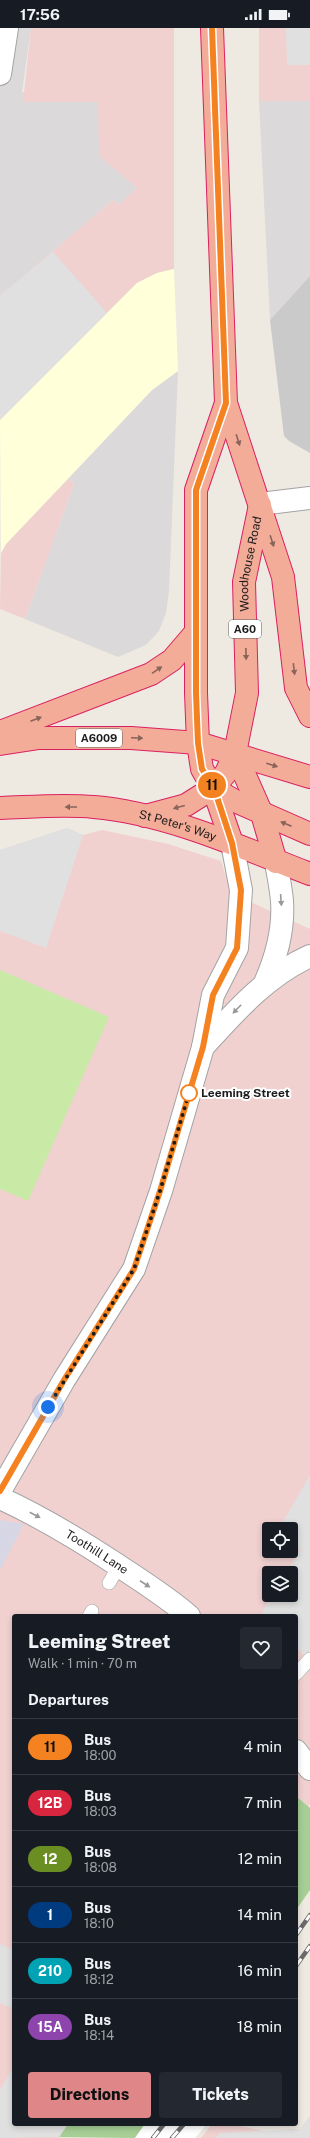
<!DOCTYPE html>
<meta charset="utf-8">
<style>
:root{--surface:#171b24;--page:#242831;--text:#f1f3f6;--muted:#9ea1a6;--line:#363941;--accent:#df8688}
body{margin:0;font-family:"Public Sans",sans-serif;background:var(--page);color:var(--text);height:100vh;display:flex;flex-direction:column;font-size:15px;white-space:nowrap}
*{box-sizing:border-box;margin:0}
p{font-size:13px;color:var(--muted)}
.icon{flex:none;width:22px;height:22px;fill:none;stroke:currentColor;stroke-width:2;stroke-linecap:round;stroke-linejoin:round}
.map{position:relative;flex:1;overflow:hidden}
.drawer{position:absolute;left:12px;top:1586px;width:286px;height:512px;display:flex;flex-direction:column;background:var(--surface);border-radius:4px;box-shadow:0 2px 6px #0003}
.drawer>*{flex:none}
.badge{padding:0 8px;border-radius:13px;font-size:14px;line-height:26px}
.controls{position:absolute;left:262px;top:1494px;display:grid;gap:8px}
.controls a{display:grid;place-items:center;width:36px;height:36px;border-radius:4px;background:var(--surface);box-shadow:0 2px 6px #0003;font-size:20px}
.you{position:absolute;width:20px;height:20px;margin:-10px;border:3px solid #fff;border-radius:50%;background:#1a73e8;box-shadow:0 0 0 6px #1a73e833}
.map>.badge{position:absolute;translate:-50% -50%;box-shadow:0 0 0 2px #fff}
h2{padding:0 16px;font-size:15px;line-height:36px}
.round{display:grid;place-items:center;flex:none;width:42px;height:42px;border-radius:4px;background:var(--page)}
.head{display:flex;align-items:center;justify-content:space-between;height:68px;padding:0 16px}
h1{font-size:19px;font-weight:800;line-height:30px}
.cta{display:flex;gap:8px;margin-top:auto;padding:8px 16px}
.cta a{flex:1;height:46px;border-radius:4px;background:var(--accent);color:#111;font-size:16px;font-weight:800;line-height:46px;text-align:center}
.cta a+a{background:var(--page);color:var(--text)}
ul{padding:0;list-style:none}
li{display:flex;align-items:center;gap:12px;height:56px;padding:0 16px;border-top:1px solid var(--line)}
li div{flex:1}
li b{display:block;font-size:15px}
li em{font-style:normal}
li .badge{min-width:44px;font-weight:700;text-align:center}
.status{display:flex;justify-content:space-between;align-items:center;height:28px;padding:0 20px;background:var(--surface);direction:ltr}
.status svg{height:11px;fill:currentColor}
.map>svg:first-child{display:block}
.residential{fill:#dbd9d9}
.commercial{fill:#f0d1d0;fill-rule:evenodd}
.education{fill:#ffffda}
.religious{fill:#cacaca}
.grass{fill:#c8eaa6}
.forest{fill:#a6ce95}
.parking{fill:#e0e0e0}
.plaza{fill:#d6d6e4}
.pier{fill:#fff}
.lines{fill:none;stroke-linecap:round;stroke-linejoin:round}
.service-casing{stroke:#a3a3a3;stroke-width:14}
.minor-casing{stroke:#a3a3a3;stroke-width:24}
.trunk-casing{stroke:#db2061;stroke-width:24}
.service{stroke:#fff;stroke-width:13}
.minor{stroke:#fff;stroke-width:22}
.trunk{stroke:#f3ac98;stroke-width:22}
.rail-casing{stroke:#6a6a6a;stroke-width:4.5}
.rail{stroke:#fff;stroke-width:3;stroke-dasharray:9;stroke-linecap:butt}
.oneway{fill:#88645a}
.oneway2{fill:#999}
.line-casing{stroke:#fff;stroke-width:9}
.line{stroke:#f58220;stroke-width:6}
.walk{stroke:#1c1c1c;stroke-width:4;stroke-dasharray:0 7.2}
.stop-dot{fill:#fff;stroke:#f58220;stroke-width:2}
.labels{text-anchor:middle;dominant-baseline:central;stroke-width:4;stroke-linejoin:round;paint-order:stroke}
.shield{fill:#fff;stroke:#606060;stroke-width:1}
.shield-label{font-size:11px;font-weight:bold;fill:#1c1c1c}
.street-label{font-size:12px;fill:#1c1c1c;stroke:#fff}
.stop-label{font-size:12px;font-weight:bold;fill:#1c1c1c;stroke:#fff;text-anchor:start}
</style>
<div class="status"><b>17:56</b><svg viewBox="0 0 49 12"><path d="M0 12V9h3v3zM5 12V6h3v6zM10 12V3h3v9zM15 12V0h3v12zM26 1h20v11H26zM47 4h2v5h-2z"/></svg></div>
<div class="map">
<svg width="310" height="2110" viewBox="0 0 310 2110">
<rect width="100%" height="100%" fill="#eeeae2"/>
<path class="residential" d="M 0,0 L 31,0 L 22,64 L 98,74 L 100,128 L 137,160 L 118,177 L 113,172 L 0,268 Z
M 259,73 L 310,73 L 310,248 L 270,292 Z
M 178,343 L 169,563 L 166,585 L 159,603 L 146,617 L 118,629 L 25,591 L 74,456 L 69,450 L 152,362 Z"/>
<path class="commercial" d="M 31,0 L 174,0 L 174,241 L 157,245 L 137,255 L 0,392 L 0,268 L 113,172 L 118,177 L 137,160 L 99,128 L 98,74 L 23,74 Z
M 259,0 L 310,0 L 310,73 L 259,73 Z
M 69,450 L 74,456 L 25,591 L 0,581 L 1,525 L 6,516 Z
M 67,800 L 83,807 L 102,802 L 168,816 L 221,833 L 231,865 L 310,901 L 310,1776 L 308,1778 L 297,1769 L 296,1770 L 296,1588 L 14,1588 L 14,2096 L 68,2096 L 59,2110 L 0,2110 L 0,822 ZM 269,1501 L 291,1501 L 291,1523 L 269,1523 ZM 269,1545 L 291,1545 L 291,1567 L 269,1567 Z
M 310,2088 L 310,2110 L 201,2110 L 212,2096 L 231,2096 L 265,2103 L 300,2101 Z"/>
<path class="education" d="M 174,241 L 178,343 L 152,362 L 6,516 L 1,525 L 0,392 L 137,255 L 157,245 Z"/>
<path class="religious" d="M 310,248 L 310,425 L 289,413 L 284,408 L 270,292 Z"/>
<path class="grass" d="M 0,942 L 109,989 L 28,1173 L 0,1161 Z"/>
<path class="forest" d="M 297,1769 L 310,1780 L 310,1862 L 296,1882 Z
M 68,2096 L 145,2096 L 135,2110 L 59,2109 Z"/>
<path class="parking" d="M 286,0 L 310,0 L 310,37 L 287,37 Z
M 53,224 L 107,285 L 0,392 L 0,268 Z
M 67,800 L 83,807 L 46,920 L 0,903 L 0,822 Z
M 310,1447 L 310,1633 L 296,1619 L 296,1588 L 265,1588 L 262,1584 L 272,1567 L 291,1567 L 291,1545 L 286,1545 L 300,1522 L 291,1516 L 291,1501 L 279,1501 Z
M 0,1916 L 14,1922 L 14,1981 L 0,1975 Z
M 14,2037 L 14,2096 L 68,2096 L 59,2109 L 0,2110 L 0,2062 Z
M 310,2088 L 310,2110 L 216,2110 L 220,2105 L 300,2101 Z"/>
<path class="plaza" d="M 0,1492 L 24,1496 L 0,1542 Z"/>
<path class="pier" d="M 145,2096 L 207,2096 L 195,2110 L 135,2110 Z"/>
<g class="lines">
<defs>
<path id="service" d="M 109,1555 L 119,1538
M 89,1588 L 92,1583
M 296,1646 L 310,1631"/>
<g id="minor">
<path d="M 0,46 L 7,0"/>
<path d="M 260,476 L 310,470"/>
<path d="M 265,955 C 276,930 284,901 282,873 C 281,860 278,847 276,834"/>
<path d="M 203,1019 C 235,984 266,948 310,928"/>
<path d="M 0,1463 L 64,1352 L 134,1241 L 161,1163 L 203,1019 L 213,967 L 237,920 L 241,862 L 232,815"/>
<path id="s1" d="M 0,1470 C 42,1489 81,1513 119,1538 C 143,1554 167,1569 189,1588"/>
<path d="M 296,1723 L 310,1741"/>
</g>
<g id="trunk">
<path d="M 212,0 L 226,375 L 283,549 L 296,660 L 310,688"/>
<path d="M 226,375 L 196,462 L 196,665 L 198,715 L 202,741 L 213,760 L 232,815"/>
<path d="M 0,704 L 151,646 L 172,632 L 196,604"/>
<path d="M 0,716 L 39,710 L 131,710 L 198,715 L 310,749"/>
<path d="M 235,725 L 262,786 L 276,834"/>
<path d="M 213,760 L 235,773 L 310,806"/>
<path id="s2" d="M 0,780 C 31,779 63,776 94,779 C 166,785 243,820 310,846"/>
<path id="s3" d="M 145,788 L 186,777 L 213,760 L 226,745 L 235,725 L 247,665 L 244,554 L 260,477"/>
</g>
</defs>
<use href="#service" class="service-casing"/>
<use href="#minor" class="minor-casing"/>
<use href="#trunk" class="trunk-casing"/>
<use href="#service" class="service"/>
<use href="#minor" class="minor"/>
<use href="#trunk" class="trunk"/>
<defs>
<path id="rail" d="M 296,1907 L 310,1887
M 296,1938 L 310,1918
M 153,2110 L 164,2096
M 172,2110 L 184,2096"/>
</defs>
<use href="#rail" class="rail-casing"/>
<use href="#rail" class="rail"/>
</g>
<defs><path id="oneway-solid" d="M-6-.8H1V-3.2L6.5 0L1 3.2V.8H-6Z"/></defs>
<g class="oneway">
<use href="#oneway-solid" transform="translate(238 412) rotate(72)"/>
<use href="#oneway-solid" transform="translate(272 513) rotate(72)"/>
<use href="#oneway-solid" transform="translate(246 626) rotate(89)"/>
<use href="#oneway-solid" transform="translate(294 641) rotate(83)"/>
<use href="#oneway-solid" transform="translate(157 642) rotate(-34)"/>
<use href="#oneway-solid" transform="translate(36 691) rotate(-21)"/>
<use href="#oneway-solid" transform="translate(137 710) rotate(3)"/>
<use href="#oneway-solid" transform="translate(272 737) rotate(17)"/>
<use href="#oneway-solid" transform="translate(71 779) rotate(180)"/>
<use href="#oneway-solid" transform="translate(179 779) rotate(165)"/>
<use href="#oneway-solid" transform="translate(286 796) rotate(-157)"/>
</g>
<g class="oneway2">
<use href="#oneway-solid" transform="translate(281 872) rotate(86)"/>
<use href="#oneway-solid" transform="translate(237 981) rotate(134)"/>
<use href="#oneway-solid" transform="translate(35 1487) rotate(28)"/>
<use href="#oneway-solid" transform="translate(145 1556) rotate(33)"/>
</g>
<g class="lines">
<defs>
<path id="line" d="M 0,1463 L 64,1352 L 134,1241 L 160,1163 L 203,1019 L 213,967 L 237,920 L 241,862 L 232,815 L 214,760 L 202,741 L 198,715 L 196,665 L 196,462 L 226,375 L 212,0"/>
</defs>
<use href="#line" class="line-casing"/>
<use href="#line" class="line"/>
<path class="walk" d="M 48,1379 L 134,1241 L 160,1163 L 189,1065"/>
</g>
<circle class="stop-dot" cx="189" cy="1065" r="8"/>
<g class="labels">
<g class="shield">
<rect x="229" y="592" width="32" height="18" rx="3"/>
<rect x="76" y="701" width="46" height="18" rx="3"/>
</g>
<g class="shield-label">
<text x="245" y="601">A60</text>
<text x="99" y="710">A6009</text>
</g>
<g class="street-label">
<text stroke="none"><textPath href="#s3" startOffset="307">Woodhouse Road</textPath></text>
<text stroke="none"><textPath href="#s2" startOffset="180">St Peter's Way</textPath></text>
<text stroke="none"><textPath href="#s1" startOffset="111">Toothill Lane</textPath></text>
</g>
<g class="stop-label">
<text x="201" y="1065">Leeming Street</text>
</g>
</g>
</svg>
<div class="controls">
<a><svg class="icon" aria-label="locate" viewBox="0 0 24 24"><circle cx="12" cy="12" r="6"/><path d="M12 2v4M12 18v4M2 12h4M18 12h4"/></svg></a>
<a><svg class="icon" aria-label="layers" viewBox="0 0 24 24"><path d="M12 4l9 5-9 5-9-5zM3 14l9 5 9-5"/></svg></a>
</div>
<div class="you" style="left:48px;top:1379px"></div>
<b class="badge" style="left:212px;top:757px;background:#f58220;color:#111">11</b>
<section class="drawer">
<div class="head"><div><h1>Leeming Street</h1><p>Walk · 1 min · 70 m</p></div><a class="round"><svg class="icon" aria-label="heart" viewBox="0 0 24 24"><path d="M12 20l-8-8c-3-5 5-10 8-4 3-6 11-1 8 4z"/></svg></a></div>
<h2>Departures</h2>
<ul>
<li><span class="badge" style="background:#f58220;color:#111">11</span><div><b>Bus</b><p>18:00</p></div><em>4 min</em></li>
<li><span class="badge" style="background:#d7263d;color:#fff">12B</span><div><b>Bus</b><p>18:03</p></div><em>7 min</em></li>
<li><span class="badge" style="background:#6b8e23;color:#fff">12</span><div><b>Bus</b><p>18:08</p></div><em>12 min</em></li>
<li><span class="badge" style="background:#003b80;color:#fff">1</span><div><b>Bus</b><p>18:10</p></div><em>14 min</em></li>
<li><span class="badge" style="background:#00a3b4;color:#fff">210</span><div><b>Bus</b><p>18:12</p></div><em>16 min</em></li>
<li><span class="badge" style="background:#8e44ad;color:#fff">15A</span><div><b>Bus</b><p>18:14</p></div><em>18 min</em></li>
</ul>
<div class="cta"><a>Directions</a><a>Tickets</a></div>
</section>
</div>
